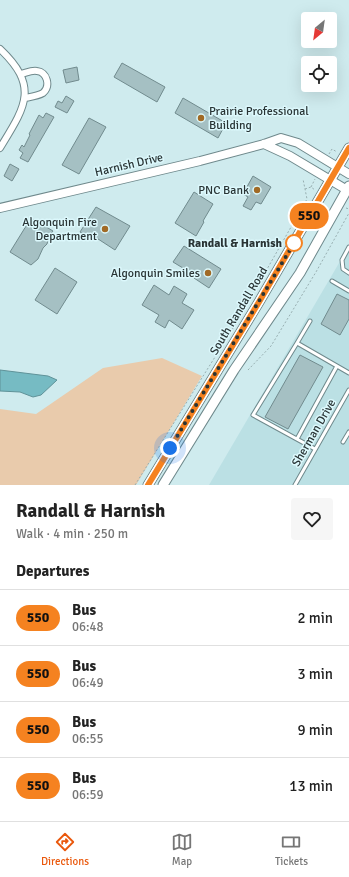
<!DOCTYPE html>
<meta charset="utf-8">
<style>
:root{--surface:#fff;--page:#f6f6f6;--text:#222;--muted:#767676;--line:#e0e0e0;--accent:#ea580c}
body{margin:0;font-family:Signika,sans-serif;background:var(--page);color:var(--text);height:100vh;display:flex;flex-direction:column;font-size:15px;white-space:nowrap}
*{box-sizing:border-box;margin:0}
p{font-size:13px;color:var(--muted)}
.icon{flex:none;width:22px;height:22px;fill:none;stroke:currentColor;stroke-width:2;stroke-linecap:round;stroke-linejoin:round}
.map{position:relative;height:485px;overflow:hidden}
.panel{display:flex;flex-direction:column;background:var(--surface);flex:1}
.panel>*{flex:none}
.badge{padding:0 8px;border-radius:13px;font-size:14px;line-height:26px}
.needle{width:26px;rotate:209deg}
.fabs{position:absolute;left:301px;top:12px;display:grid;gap:8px}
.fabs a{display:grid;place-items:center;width:36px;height:36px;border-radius:4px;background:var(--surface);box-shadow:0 4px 16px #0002;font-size:20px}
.you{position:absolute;width:20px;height:20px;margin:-10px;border:3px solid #fff;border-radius:50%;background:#1a73e8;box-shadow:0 0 0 6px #1a73e833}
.map>.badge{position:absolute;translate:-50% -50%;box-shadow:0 0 0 2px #fff}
h2{padding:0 16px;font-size:15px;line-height:36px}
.round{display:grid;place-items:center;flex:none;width:42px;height:42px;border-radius:4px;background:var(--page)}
.head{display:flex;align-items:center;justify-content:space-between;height:68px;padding:0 16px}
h1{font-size:19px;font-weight:700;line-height:30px}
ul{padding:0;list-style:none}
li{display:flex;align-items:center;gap:12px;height:56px;padding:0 16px;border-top:1px solid var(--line)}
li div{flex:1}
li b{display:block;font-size:15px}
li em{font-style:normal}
li .badge{min-width:44px;font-weight:700;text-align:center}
.menu{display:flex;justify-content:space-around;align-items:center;height:56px;border-top:1px solid var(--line);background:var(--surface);font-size:11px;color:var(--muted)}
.menu a{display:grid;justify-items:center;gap:2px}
.menu .on{color:var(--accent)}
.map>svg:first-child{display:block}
.built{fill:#bbe0e4}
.green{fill:#e9cbac}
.water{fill:#76bbc3;stroke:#5f9298}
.building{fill:#a5c0c3;stroke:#718b8e}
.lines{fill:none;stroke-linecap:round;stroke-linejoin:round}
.lane-casing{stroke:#6f898c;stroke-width:5}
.street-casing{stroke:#6f898c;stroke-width:8}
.secondary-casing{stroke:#6f898c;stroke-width:10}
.primary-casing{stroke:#6f898c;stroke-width:11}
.path{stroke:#98afb1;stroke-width:1;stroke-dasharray:2 2;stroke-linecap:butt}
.lane{stroke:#fff;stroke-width:3}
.street{stroke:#fff;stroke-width:6}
.secondary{stroke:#fff;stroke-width:8}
.primary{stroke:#fff;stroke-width:9}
.line-casing{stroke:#fff;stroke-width:9}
.line{stroke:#f58220;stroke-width:6}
.walk{stroke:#293435;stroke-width:4;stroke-dasharray:0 7.2}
.poi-dot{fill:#a16a26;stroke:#dcf8fc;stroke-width:1.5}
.stop-dot{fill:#fff;stroke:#f58220;stroke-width:2}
.labels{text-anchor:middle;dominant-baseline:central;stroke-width:3;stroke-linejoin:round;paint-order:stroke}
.poi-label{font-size:12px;fill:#293435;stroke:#dcf8fc;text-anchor:end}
.street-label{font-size:12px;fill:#293435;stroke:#dcf8fc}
.stop-label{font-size:12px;font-weight:bold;fill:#293435;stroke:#dcf8fc;text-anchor:end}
</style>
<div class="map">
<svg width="349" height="485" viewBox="0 0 349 485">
<rect width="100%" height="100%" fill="#cfebee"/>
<path class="built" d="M 349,246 L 349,485 L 209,485 Z"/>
<path class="green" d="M 162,358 L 202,376 L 136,485 L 0,485 L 0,409 L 36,414 L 103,368 Z"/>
<path class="water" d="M 0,370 L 48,376 L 57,380 L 41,395 L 33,397 L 20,392 L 0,391 Z"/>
<path class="building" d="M 122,63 L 165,87 L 157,102 L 114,77 Z
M 77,67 L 79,80 L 66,83 L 63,70 Z
M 66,96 L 74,101 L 67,113 L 55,107 L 58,101 L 62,103 Z
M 183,98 L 226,123 L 218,138 L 175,113 Z
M 46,113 L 54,117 L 28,162 L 20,158 L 23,153 L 19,150 L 22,145 L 24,147 L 30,135 L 29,134 L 39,115 L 43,118 Z
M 89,118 L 106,127 L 79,174 L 62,165 Z
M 10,164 L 19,169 L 12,181 L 4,176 Z
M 253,176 L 271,187 L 261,204 L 256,202 L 251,210 L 243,206 L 248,197 L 243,194 Z
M 194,192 L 213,204 L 203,221 L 204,222 L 196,236 L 175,223 Z
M 96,207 L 130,226 L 115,250 L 95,237 L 93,240 L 80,232 Z
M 31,218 L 53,231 L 49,236 L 47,244 L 43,248 L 38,259 L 31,265 L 10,252 Z
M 184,246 L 221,269 L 209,288 L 194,278 L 196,276 L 173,262 Z
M 55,268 L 77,282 L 57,314 L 35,300 Z
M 154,285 L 169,295 L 174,286 L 187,294 L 182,303 L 194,310 L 182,329 L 169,320 L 165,328 L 155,322 L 159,315 L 142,305 Z
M 337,294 L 349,300 L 349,319 L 340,335 L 321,324 Z
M 300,355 L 323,367 L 288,429 L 265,417 Z"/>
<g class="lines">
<defs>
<path id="lane" d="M 349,247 L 342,260 L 343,269 L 349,273
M 332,281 L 349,291
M 297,343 L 310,321
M 297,439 L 337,366
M 343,442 L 349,432
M 315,449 L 253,415 L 297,343 L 349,373
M 295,485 L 349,390"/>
<path id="street" d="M 0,49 C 40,87 25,107 0,148
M 21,74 C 26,73 31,70 37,71 C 47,72 51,86 43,93 C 38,96 30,97 25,98"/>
<path id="secondary" d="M 264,144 L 290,156 L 347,190
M 0,208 L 200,161 L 264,144 L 281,138 L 298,143 L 349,174"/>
<path id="primary" d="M 148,485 L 259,302 L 349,148
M 163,485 L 234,370 L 300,273 L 349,186"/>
</defs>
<use href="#lane" class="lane-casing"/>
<use href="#street" class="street-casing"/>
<use href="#secondary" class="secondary-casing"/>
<use href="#primary" class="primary-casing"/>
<path class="path" d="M 329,154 L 332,149 L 337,152
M 311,187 L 315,179
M 305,189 L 311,187 L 315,190
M 346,208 L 349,209
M 246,306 L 307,199 L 303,179
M 248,370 L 271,346 L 316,272 L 349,213
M 135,485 L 245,309"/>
<use href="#lane" class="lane"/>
<use href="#street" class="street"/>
<use href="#secondary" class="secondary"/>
<use href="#primary" class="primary"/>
</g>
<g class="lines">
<defs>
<path id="line" d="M 148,485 L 259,302 L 349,148"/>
</defs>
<use href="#line" class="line-casing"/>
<use href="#line" class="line"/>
<path class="walk" d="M 170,448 L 296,240 L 294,243"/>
</g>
<g class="poi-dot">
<circle cx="201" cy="118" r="4"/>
<circle cx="257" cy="190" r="4"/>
<circle cx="105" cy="229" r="4"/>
<circle cx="208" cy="273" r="4"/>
</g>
<circle class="stop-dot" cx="294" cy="243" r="8"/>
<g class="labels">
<g class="poi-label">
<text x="209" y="111" text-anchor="start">Prairie Professional<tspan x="209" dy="14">Building</tspan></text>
<text x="249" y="190">PNC Bank</text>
<text x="97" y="222">Algonquin Fire<tspan x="97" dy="14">Department</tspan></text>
<text x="200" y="273">Algonquin Smiles</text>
</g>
<g class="street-label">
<text transform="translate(129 165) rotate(-13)">Harnish Drive</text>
<text transform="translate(239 311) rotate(-59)">South Randall Road</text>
<text transform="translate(314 433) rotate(-60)">Sherman Drive</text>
</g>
<g class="stop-label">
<text x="282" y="243">Randall &amp; Harnish</text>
</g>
</g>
</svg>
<div class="fabs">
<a><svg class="needle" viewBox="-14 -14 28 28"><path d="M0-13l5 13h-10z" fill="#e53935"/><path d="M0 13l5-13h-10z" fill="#767676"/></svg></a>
<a><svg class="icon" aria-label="locate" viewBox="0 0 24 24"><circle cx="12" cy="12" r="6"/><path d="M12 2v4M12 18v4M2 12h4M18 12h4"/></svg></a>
</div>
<div class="you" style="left:170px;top:448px"></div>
<b class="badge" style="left:309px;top:216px;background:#f58220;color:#111">550</b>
</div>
<section class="panel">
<div class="head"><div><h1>Randall &amp; Harnish</h1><p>Walk · 4 min · 250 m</p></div><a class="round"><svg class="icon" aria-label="heart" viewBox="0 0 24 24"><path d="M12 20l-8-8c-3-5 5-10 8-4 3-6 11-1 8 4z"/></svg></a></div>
<h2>Departures</h2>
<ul>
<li><span class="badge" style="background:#f58220;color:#111">550</span><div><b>Bus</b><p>06:48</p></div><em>2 min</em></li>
<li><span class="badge" style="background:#f58220;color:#111">550</span><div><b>Bus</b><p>06:49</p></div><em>3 min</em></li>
<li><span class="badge" style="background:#f58220;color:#111">550</span><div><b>Bus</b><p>06:55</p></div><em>9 min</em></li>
<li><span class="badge" style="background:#f58220;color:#111">550</span><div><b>Bus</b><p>06:59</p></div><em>13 min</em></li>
</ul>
</section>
<nav class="menu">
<a class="on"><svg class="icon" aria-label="directions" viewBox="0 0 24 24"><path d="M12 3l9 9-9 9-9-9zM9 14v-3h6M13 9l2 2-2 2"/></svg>Directions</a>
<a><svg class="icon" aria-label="map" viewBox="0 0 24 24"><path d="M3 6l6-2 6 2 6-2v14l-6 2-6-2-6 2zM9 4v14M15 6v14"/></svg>Map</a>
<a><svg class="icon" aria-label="tickets" viewBox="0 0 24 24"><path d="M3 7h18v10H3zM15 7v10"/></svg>Tickets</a>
</nav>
